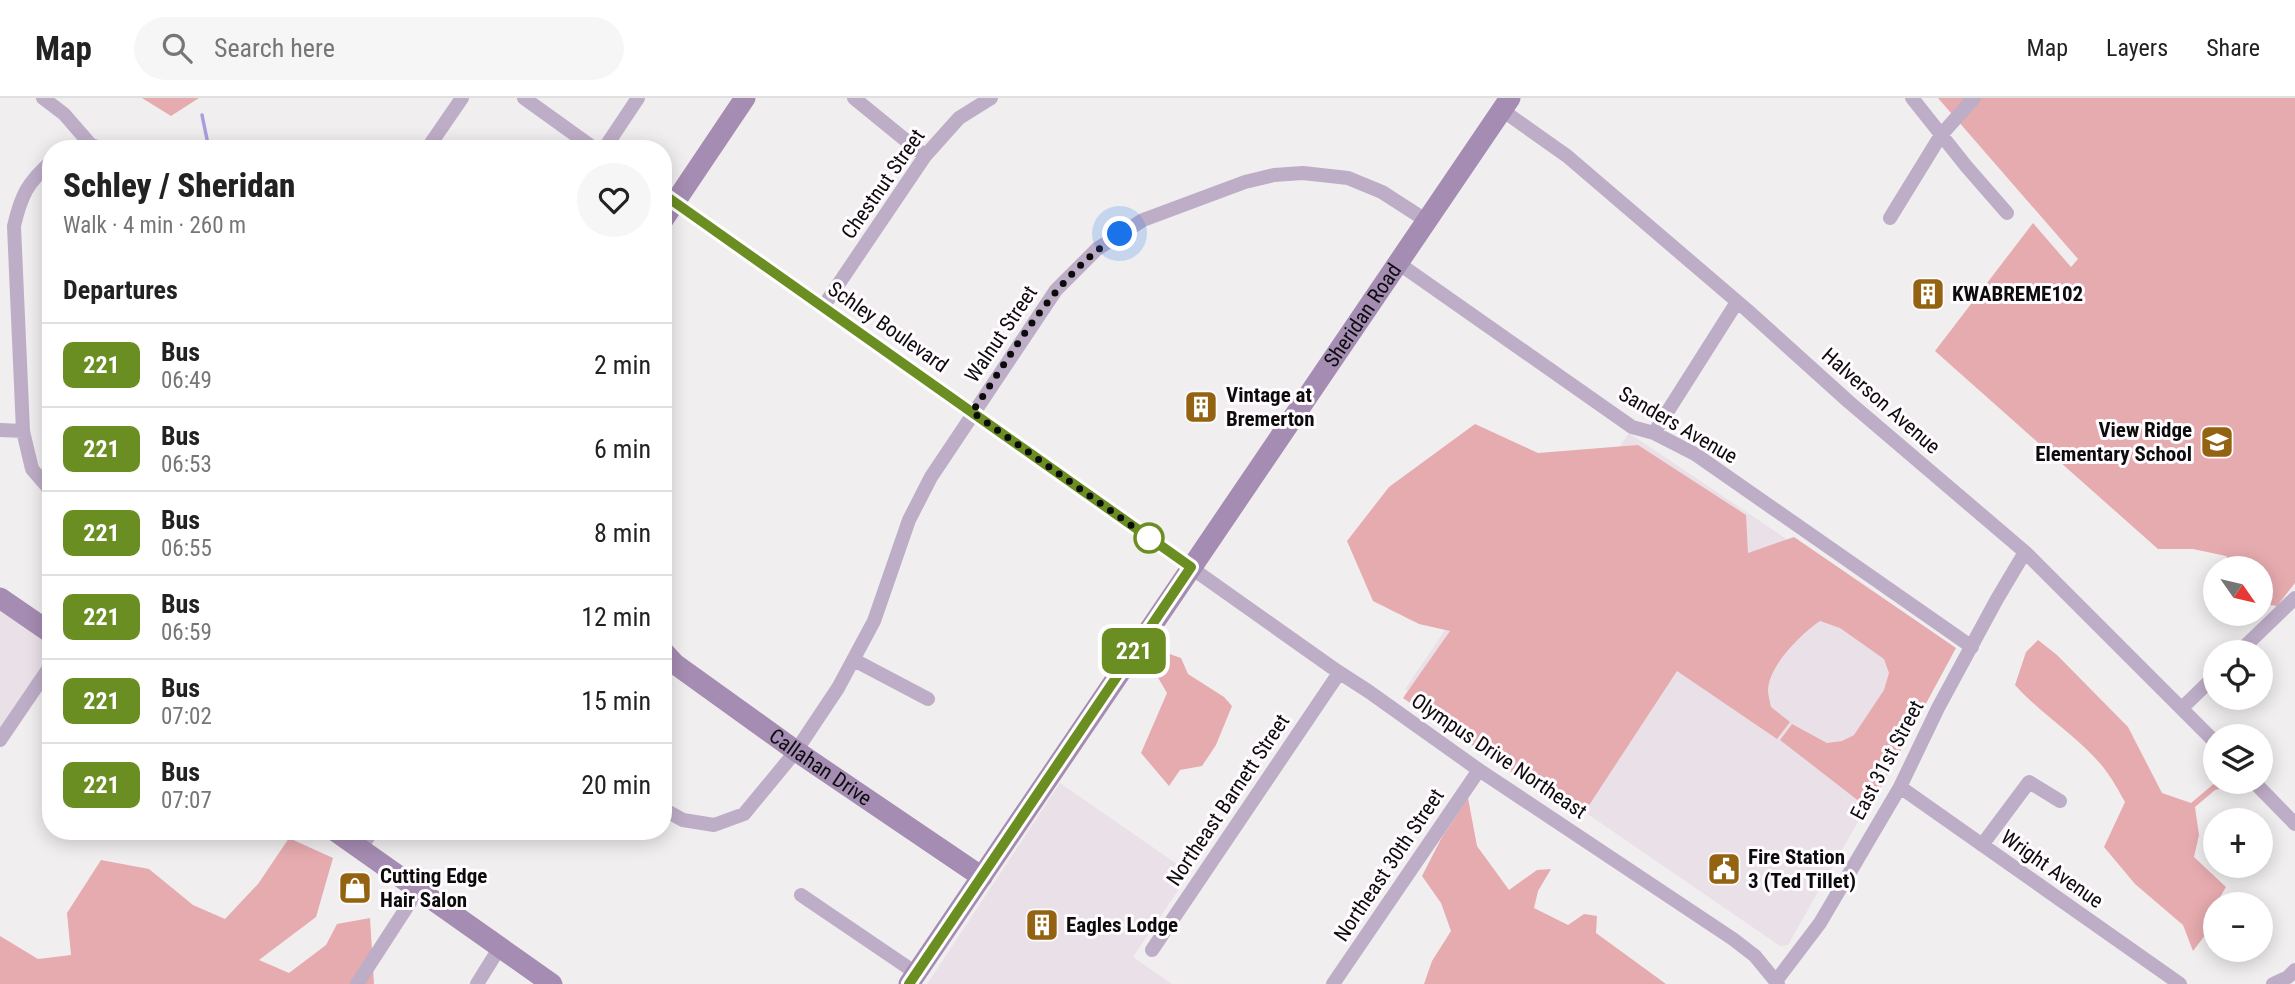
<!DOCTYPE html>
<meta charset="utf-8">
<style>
:root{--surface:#fff;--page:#f6f6f6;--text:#222;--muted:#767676;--line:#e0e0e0}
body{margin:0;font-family:"Roboto Condensed",sans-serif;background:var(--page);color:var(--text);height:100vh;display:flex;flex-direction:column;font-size:26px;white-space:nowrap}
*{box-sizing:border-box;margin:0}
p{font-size:23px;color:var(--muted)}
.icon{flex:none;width:38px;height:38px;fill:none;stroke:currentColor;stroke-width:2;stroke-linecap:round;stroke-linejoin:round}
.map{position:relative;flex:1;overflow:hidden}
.side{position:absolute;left:42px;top:42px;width:630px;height:700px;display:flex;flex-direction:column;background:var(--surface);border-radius:28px;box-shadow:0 4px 18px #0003}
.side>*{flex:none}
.badge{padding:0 14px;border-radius:10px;font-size:24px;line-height:46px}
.needle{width:46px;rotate:124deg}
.tools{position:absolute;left:2203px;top:458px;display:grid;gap:14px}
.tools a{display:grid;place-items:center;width:70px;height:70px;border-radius:50%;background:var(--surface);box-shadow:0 4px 18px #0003;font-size:35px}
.you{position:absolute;width:35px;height:35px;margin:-18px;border:5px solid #fff;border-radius:50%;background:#1a73e8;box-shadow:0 0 0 10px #1a73e833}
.map>.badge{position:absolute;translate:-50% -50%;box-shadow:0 0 0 4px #fff}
h2{padding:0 21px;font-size:26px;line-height:63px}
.round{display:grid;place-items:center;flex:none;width:74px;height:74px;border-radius:37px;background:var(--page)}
.summary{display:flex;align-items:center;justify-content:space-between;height:119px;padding:0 21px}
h1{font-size:33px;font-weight:800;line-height:52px}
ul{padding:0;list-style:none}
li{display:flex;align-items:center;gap:21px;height:84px;padding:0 21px;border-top:2px solid var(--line)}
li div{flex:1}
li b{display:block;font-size:26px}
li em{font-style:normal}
li .badge{min-width:77px;font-weight:700;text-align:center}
header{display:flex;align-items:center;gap:42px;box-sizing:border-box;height:98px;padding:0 35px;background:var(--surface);border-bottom:2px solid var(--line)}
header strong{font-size:33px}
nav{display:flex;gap:38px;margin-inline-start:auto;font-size:24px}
.search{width:490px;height:63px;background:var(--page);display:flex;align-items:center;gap:18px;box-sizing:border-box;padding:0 24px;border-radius:38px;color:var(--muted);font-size:26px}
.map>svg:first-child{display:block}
.built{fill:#eae1e8}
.green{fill:#e6abaf}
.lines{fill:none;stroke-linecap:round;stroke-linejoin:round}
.stream{stroke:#ab9edd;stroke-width:3.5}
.street{stroke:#beadc7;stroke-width:14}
.secondary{stroke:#a58cb2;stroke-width:21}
.line-casing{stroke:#fff;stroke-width:16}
.line{stroke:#6b8e23;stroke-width:10}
.walk{stroke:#0d0c0d;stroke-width:7;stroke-dasharray:0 12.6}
.stop-dot{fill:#fff;stroke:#6b8e23;stroke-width:3.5}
.labels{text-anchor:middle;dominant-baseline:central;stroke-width:6;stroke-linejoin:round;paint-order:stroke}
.street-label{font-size:21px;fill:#0d0c0d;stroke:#fffbfe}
.poi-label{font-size:21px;font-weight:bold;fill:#0d0c0d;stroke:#fffbfe;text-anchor:start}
</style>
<header>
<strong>Map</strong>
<div class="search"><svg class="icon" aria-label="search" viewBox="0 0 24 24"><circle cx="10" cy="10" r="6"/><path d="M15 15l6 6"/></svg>Search here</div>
<nav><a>Map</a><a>Layers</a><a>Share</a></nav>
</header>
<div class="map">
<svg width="2295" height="886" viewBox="0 0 2295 886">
<rect width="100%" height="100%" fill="#f1eef0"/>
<path class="built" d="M 1629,335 L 1950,551 L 1876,692 L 1788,847 L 1780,848 L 1405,591 L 1491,464 L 1525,487 Z
M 0,500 L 51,535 L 51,567 L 0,642 Z
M 1060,685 L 1190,775 L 1133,859 L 1172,886 L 927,886 Z"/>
<path class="green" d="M 142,0 L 199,0 L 171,18 Z
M 1938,0 L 2295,0 L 2295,485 L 2277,508 L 2264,506 L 2261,503 L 2261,471 L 2236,471 L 2226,458 L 2193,451 L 2158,451 L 1935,253 L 2033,125 L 2071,169 L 2078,161 Z
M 1475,326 L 1538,355 L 1638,347 L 1746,417 L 1748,455 L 1794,439 L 1956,550 L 1869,711 L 1780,642 L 1792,626 L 1827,645 L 1842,643 L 1854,637 L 1884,592 L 1889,575 L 1884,561 L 1840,530 L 1820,523 C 1801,536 1769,567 1768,592 C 1768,597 1770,604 1771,609 L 1790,624 L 1777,641 L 1677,573 L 1580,721 L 1403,600 L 1450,533 L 1419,526 L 1373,503 L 1347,443 L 1389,389 Z
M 2038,542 L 2057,557 L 2128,629 L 2162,695 L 2191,705 L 2216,684 L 2231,684 L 2234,687 L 2215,692 L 2195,709 L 2199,737 L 2194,759 L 2226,789 L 2207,821 L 2209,832 L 2193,853 L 2183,827 L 2135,786 L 2104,749 L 2125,704 C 2116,688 2108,673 2095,660 C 2070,633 2039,614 2015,587 L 2026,554 Z
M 1164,554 L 1181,560 L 1188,576 L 1224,599 L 1232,608 L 1216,647 L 1202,668 L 1180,672 L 1169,688 L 1141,655 L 1167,595 L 1153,571 L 1152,561 Z
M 1468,700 L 1477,748 L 1509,792 L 1537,772 L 1551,771 L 1538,793 L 1534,810 L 1568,827 L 1584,816 L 1597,818 L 1596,835 L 1666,886 L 1424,886 L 1432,863 L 1451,833 L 1441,805 L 1422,778 L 1442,739 Z
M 289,740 L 333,760 L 316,819 L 259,862 L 289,875 L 326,847 L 337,826 L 370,820 L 374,886 L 0,886 L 0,838 L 38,861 L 71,857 L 67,815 L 101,762 L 149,771 L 193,807 L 225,821 L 258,786 Z"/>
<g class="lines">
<path class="stream" d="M 202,17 L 209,51"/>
<path class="street" d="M 43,0 L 64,16 L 91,47
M 524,0 L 595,51
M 854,0 L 925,58
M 1912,0 L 1966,68 L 2007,115
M 1502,12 L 1567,58 L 1747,212 L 1849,304 L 2025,454 L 2216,645
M 81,51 L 91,47 L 103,51
M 427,51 L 462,0
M 604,51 L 638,0
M 51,64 C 27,85 21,98 14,128 L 23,333 L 32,371 L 51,393
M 663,96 L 1337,573 L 1368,593 L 1479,672 L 1733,841 L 1755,858 L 1778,886
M 1890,120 L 1941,37 L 1974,0
M 1398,165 L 1632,329 L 1654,335 L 1695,356 L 1972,549
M 823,209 L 925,58 L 959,20 L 991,0
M 0,332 L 23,333
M 1654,335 L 1737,204
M 2238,555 L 2295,500
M 854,562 L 928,601
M 2182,610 L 2216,577
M 0,642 L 51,567
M 2254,684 L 2295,726
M 1900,689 L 2180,886
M 663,711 L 683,722 L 714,727 L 744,716 L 796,653 L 838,590 L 874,523 L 909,422 L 931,379 L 1056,192 L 1097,151 L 1143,122 L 1245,84 L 1274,77 L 1303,75 L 1348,80 L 1382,94 L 1427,123
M 1982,747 L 2029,684 L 2060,703
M 360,751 L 372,733
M 801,797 L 916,875
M 1152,852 L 1339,575
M 1776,883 L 1820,825 L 1900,689 L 1938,610 L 1997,501 L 2025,454
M 357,886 L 418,792
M 477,886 L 500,849
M 1333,886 L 1479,672
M 2273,886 L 2288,879 L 2295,872"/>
<g class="secondary">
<path d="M 663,122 L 745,0"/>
<path d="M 0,500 L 51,535"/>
<path id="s1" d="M 663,553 L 675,566 L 796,653 L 982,779"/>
<path d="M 335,733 L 552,886"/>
<path id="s2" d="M 909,886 L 1510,0"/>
</g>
</g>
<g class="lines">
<defs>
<path id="line" d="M 663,96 L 1191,469 L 909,886"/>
</defs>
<use href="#line" class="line-casing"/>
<use href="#line" class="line"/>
<path class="walk" d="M 1120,136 C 1054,178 1016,251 972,314 L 1149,440"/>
</g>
<defs>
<symbol id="building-square" viewBox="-11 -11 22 22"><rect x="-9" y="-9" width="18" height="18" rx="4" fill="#936312" stroke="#fffbfe"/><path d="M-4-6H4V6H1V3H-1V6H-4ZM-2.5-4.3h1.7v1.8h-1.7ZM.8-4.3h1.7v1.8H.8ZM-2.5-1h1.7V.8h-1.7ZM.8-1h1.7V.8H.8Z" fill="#fff"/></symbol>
<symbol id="school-square" viewBox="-11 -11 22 22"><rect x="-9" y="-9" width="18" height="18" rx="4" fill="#936312" stroke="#fffbfe"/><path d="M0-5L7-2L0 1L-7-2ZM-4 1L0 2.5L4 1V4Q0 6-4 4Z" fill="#fff"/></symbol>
<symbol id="civic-square" viewBox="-11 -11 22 22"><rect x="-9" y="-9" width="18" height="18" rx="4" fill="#936312" stroke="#fffbfe"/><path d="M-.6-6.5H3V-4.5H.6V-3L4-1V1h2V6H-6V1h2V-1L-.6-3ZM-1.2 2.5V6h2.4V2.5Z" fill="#fff"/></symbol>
<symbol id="shop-square" viewBox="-11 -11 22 22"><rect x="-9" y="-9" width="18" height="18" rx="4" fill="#936312" stroke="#fffbfe"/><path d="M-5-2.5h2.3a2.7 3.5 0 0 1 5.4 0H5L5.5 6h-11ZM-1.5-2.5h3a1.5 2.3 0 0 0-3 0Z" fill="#fff"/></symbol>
</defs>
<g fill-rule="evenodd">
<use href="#building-square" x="1909" y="177" width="38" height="38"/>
<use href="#building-square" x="1182" y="290" width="38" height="38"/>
<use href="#school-square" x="2198" y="325" width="38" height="38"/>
<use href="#civic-square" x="1705" y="752" width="38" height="38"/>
<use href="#shop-square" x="336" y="771" width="38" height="38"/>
<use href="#building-square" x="1023" y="808" width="38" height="38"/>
</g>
<circle class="stop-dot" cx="1149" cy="440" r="14"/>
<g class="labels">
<g class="street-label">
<text transform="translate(883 86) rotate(-55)">Chestnut Street</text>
<text stroke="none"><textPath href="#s2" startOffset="808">Sheridan Road</textPath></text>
<text transform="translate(888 229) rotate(35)">Schley Boulevard</text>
<text transform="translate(1001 236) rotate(-56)">Walnut Street</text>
<text transform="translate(1881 303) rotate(41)">Halverson Avenue</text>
<text transform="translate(1678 327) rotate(30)">Sanders Avenue</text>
<text transform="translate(1499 658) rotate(34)">Olympus Drive Northeast</text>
<text transform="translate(1887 662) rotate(-62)">East 31st Street</text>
<text stroke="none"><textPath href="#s1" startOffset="196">Callahan Drive</textPath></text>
<text transform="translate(1228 702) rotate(-56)">Northeast Barnett Street</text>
<text transform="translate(1389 767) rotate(-56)">Northeast 30th Street</text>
<text transform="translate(2052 771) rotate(35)">Wright Avenue</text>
</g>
<g class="poi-label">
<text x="1952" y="196">KWABREME102</text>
<text x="1226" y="297">Vintage at<tspan x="1226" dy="24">Bremerton</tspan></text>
<text x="2192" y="332" text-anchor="end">View Ridge<tspan x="2192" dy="24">Elementary School</tspan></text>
<text x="1748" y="759">Fire Station<tspan x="1748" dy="24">3 (Ted Tillet)</tspan></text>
<text x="380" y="778">Cutting Edge<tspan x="380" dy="24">Hair Salon</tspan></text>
<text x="1066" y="827">Eagles Lodge</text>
</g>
</g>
</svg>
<div class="tools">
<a><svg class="needle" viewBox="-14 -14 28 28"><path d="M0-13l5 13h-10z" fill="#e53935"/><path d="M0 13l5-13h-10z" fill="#767676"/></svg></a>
<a><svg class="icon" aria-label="locate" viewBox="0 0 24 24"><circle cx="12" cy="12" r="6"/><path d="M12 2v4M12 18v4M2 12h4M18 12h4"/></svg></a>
<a><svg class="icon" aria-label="layers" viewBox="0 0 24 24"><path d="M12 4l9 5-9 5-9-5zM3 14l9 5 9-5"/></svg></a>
<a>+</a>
<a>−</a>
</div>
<div class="you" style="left:1120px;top:136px"></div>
<b class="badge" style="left:1134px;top:553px;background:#6b8e23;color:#fff">221</b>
<section class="side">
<div class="summary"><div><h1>Schley / Sheridan</h1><p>Walk · 4 min · 260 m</p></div><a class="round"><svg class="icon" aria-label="heart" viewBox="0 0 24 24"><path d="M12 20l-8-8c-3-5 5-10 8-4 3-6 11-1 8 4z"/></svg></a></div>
<h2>Departures</h2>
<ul>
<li><span class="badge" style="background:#6b8e23;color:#fff">221</span><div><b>Bus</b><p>06:49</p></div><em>2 min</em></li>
<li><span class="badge" style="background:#6b8e23;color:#fff">221</span><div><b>Bus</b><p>06:53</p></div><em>6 min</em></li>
<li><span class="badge" style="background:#6b8e23;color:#fff">221</span><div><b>Bus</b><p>06:55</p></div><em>8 min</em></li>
<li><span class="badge" style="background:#6b8e23;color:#fff">221</span><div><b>Bus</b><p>06:59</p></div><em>12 min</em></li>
<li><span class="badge" style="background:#6b8e23;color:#fff">221</span><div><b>Bus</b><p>07:02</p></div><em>15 min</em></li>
<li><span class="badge" style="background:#6b8e23;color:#fff">221</span><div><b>Bus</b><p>07:07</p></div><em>20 min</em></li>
</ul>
</section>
</div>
